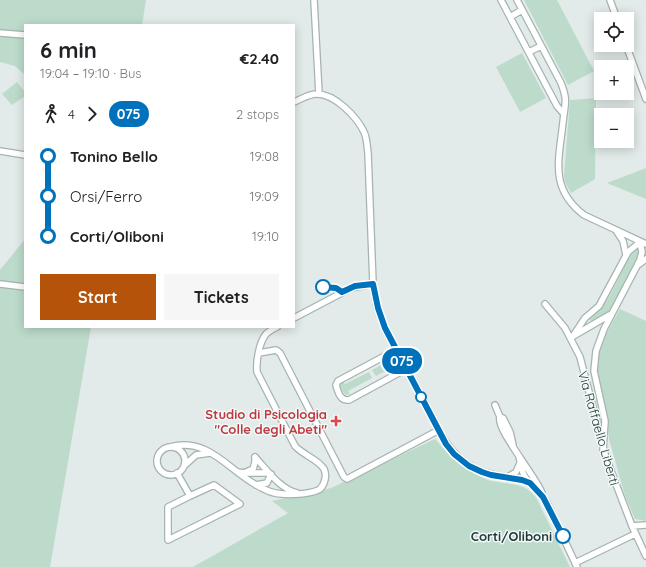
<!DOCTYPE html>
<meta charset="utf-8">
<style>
:root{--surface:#fff;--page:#f6f6f6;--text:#202124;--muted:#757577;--accent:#b45309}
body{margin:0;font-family:Quicksand,sans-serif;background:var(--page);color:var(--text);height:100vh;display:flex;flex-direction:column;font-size:15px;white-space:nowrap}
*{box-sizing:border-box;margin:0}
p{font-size:13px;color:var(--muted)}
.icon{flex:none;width:22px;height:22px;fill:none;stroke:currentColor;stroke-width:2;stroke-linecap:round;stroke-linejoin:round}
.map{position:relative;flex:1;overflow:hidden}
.panel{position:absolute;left:24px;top:24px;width:271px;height:304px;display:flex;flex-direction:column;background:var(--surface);border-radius:0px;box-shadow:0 2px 10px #0003}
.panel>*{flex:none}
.badge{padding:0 8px;border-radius:13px;font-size:14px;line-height:26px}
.buttons{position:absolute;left:594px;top:12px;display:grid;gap:8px}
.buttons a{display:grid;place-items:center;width:40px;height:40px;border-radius:0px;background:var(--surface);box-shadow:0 2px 10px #0003;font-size:20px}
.map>.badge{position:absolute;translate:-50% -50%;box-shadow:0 0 0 2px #fff}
.legs{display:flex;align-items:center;gap:6px;height:44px;padding:0 16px;font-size:13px}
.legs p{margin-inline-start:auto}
.summary{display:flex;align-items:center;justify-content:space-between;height:68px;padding:0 16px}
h1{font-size:22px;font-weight:700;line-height:30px}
.button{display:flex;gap:8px;margin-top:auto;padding:8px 16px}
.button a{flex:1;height:46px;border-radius:0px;background:var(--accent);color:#fff;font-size:16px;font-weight:700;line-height:46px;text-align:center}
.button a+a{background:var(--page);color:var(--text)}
ul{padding:0 16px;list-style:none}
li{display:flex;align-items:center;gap:14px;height:40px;font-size:15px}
li i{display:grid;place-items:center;width:6px;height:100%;margin:0 5px;background:currentColor}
li i::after{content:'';width:10px;height:10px;margin:-5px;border:3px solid;border-radius:50%;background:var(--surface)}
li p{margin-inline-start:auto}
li:first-child i{background:linear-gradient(#0000 50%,currentColor 0)}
li:last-child i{background:linear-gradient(currentColor 50%,#0000 0)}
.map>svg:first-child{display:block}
.green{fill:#bcdbcb}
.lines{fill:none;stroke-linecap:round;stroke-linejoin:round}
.minor-casing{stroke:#a5b3b1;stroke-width:8}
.minor{stroke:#fff;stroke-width:5.5}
.line-1-casing{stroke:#fff;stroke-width:9}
.line-1{stroke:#0072bc;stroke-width:6}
.stop-1-dot{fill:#fff;stroke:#0072bc;stroke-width:2}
.health-dot{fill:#e0444e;stroke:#f2f8f6;stroke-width:1.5}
.labels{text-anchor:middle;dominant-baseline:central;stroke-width:3;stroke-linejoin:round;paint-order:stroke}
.health-label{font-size:13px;font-weight:bold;fill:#be3a42;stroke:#f2f8f6;text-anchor:end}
.street-label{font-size:13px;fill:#233b3a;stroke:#f2f8f6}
.stop-label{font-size:13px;font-weight:bold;fill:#233b3a;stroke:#f2f8f6;text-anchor:end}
</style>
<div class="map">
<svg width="646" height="567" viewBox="0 0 646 567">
<rect width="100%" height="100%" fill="#e2ebe9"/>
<path class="green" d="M 0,0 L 146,0 L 142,25 L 25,25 L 25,75 L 15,66 L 0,62 Z
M 524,0 L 557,0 L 594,71 L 568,85 Z
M 522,53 L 546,98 L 520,112 L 496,67 Z
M 17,82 L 25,92 L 25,96 L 12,105 L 2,94 Z
M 596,98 L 595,179 L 571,193 L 565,182 L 564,176 L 570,100 Z
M 646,168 L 646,199 L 607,183 Z
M 25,239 L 25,327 L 91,327 L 50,567 L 0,567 L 0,270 Z
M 638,249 L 640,257 L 611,312 L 595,321 L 591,322 L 590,319 C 609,305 617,280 628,259 L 632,254 Z
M 620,309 L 646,321 L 646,521 L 635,519 L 625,496 L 613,453 L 609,439 L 607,418 L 597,367 L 599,349 L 602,341 Z
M 393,359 L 396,365 L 376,376 L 372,370 Z
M 369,372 L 372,378 L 348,391 L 350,394 L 346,395 C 343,392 340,387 340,383 L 343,381 L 345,384 Z
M 435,439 C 451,458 465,471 488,480 C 504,485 522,481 534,495 C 538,500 541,508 544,514 C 553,532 561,549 570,567 L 193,567 L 288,513 L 272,501 L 331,488 Z"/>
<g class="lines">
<defs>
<path id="minor" d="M 314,0 L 319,94
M 501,0 L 557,106 L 564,114
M 517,0 L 561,83 C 568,101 565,103 563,122 C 559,160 549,188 584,215 L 646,244
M 610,0 L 617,19
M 510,17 L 522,10
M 0,33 L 25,35
M 626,45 L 646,99
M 529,52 L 541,46
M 294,102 C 302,99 308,94 317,94 C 335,94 357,117 364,132 C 367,138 367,146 368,153 L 373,284 L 377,307 L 385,328 C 396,350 408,373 421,395 C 435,422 446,454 474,468 C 492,478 512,475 530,483
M 0,151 L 25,155
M 617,232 L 623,241 L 626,255
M 638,265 L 646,259
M 0,284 L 25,287
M 545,304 L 565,328 L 580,357 L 606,458 L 632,526 L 646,556
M 294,318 L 351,288 L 373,284
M 575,335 L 606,317 L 609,315 L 611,316
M 571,339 L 585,318 L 599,306 L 628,252 L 640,242 L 642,252 L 640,260 L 604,329 L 596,351 L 594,371 L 605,421 L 603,450
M 396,350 L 338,381 L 336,385 C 338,392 340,401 349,400 L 406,369
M 259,353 L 276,350 L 280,353 L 344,477 L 347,479 L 439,430
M 495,405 L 500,417 L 503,418 L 510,432 L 513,445
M 500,417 C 495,428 537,478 542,493
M 170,447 C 211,436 231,475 264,489 C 275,495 287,495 300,494 C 306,493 314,493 320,489 C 325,484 327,475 324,469 C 318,459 303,455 295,446 L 257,372 C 256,361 259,343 266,334 C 269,331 273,329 277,327
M157 461a14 14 0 1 1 28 0a14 14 0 1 1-28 0Z
M 255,457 C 267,470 280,489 297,493
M 519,457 C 521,463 521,470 524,475 C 529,485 541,492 547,503 L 577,567
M 185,465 L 196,455 L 210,453
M 238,472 L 244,473 L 253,469 L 255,462 L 255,457
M 177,473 L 190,496 L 214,485 L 240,504 L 168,540 L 168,507 L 190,496
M 246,473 L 269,473
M 508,477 L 516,472 L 520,463
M 256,485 L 267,483 L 271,474
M 632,526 L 646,525
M 575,563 L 635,534"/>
</defs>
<use href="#minor" class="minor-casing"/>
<use href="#minor" class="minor"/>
</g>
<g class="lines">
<defs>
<path id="line-1" d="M 323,287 L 336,288 L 342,292 L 355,286 L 373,284 L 378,308 L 385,328 L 446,444 L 454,454 L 469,466 L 482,472 L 491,475 L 522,480 L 530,483 L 543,497 L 563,536"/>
</defs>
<use href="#line-1" class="line-1-casing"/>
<use href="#line-1" class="line-1"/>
</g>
<g class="stop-1-dot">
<circle cx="323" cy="287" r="7"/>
<circle cx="421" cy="397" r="5"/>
<circle cx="563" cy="536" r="7"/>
</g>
<path class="health-dot" d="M334 415h4v4h4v4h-4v4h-4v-4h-4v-4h4z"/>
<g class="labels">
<g class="health-label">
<text x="327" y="414">Studio di Psicologia<tspan x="327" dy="15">"Colle degli Abeti"</tspan></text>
</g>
<g class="street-label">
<text transform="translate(599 428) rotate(74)">Via Raffaello Liberti</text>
</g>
<g class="stop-label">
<text x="552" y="536">Corti/Oliboni</text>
</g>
</g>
</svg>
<div class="buttons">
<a><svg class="icon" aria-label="locate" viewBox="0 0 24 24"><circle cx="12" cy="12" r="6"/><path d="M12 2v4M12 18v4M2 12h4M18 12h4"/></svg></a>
<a>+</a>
<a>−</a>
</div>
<b class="badge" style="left:402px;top:361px;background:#0072bc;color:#fff">075</b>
<section class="panel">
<div class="summary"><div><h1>6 min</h1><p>19:04 – 19:10 · Bus</p></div><b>€2.40</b></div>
<div class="legs"><svg class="icon" aria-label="walk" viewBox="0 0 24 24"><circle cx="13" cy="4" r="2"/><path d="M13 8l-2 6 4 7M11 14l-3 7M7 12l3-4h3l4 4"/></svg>4<svg class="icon" aria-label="forward" viewBox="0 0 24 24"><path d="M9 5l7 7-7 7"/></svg><b class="badge" style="background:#0072bc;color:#fff">075</b><p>2 stops</p></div>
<ul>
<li><i style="color:#0072bc"></i><b>Tonino Bello</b><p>19:08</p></li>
<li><i style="color:#0072bc"></i><span>Orsi/Ferro</span><p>19:09</p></li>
<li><i style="color:#0072bc"></i><b>Corti/Oliboni</b><p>19:10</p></li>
</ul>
<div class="button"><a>Start</a><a>Tickets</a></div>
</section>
</div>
